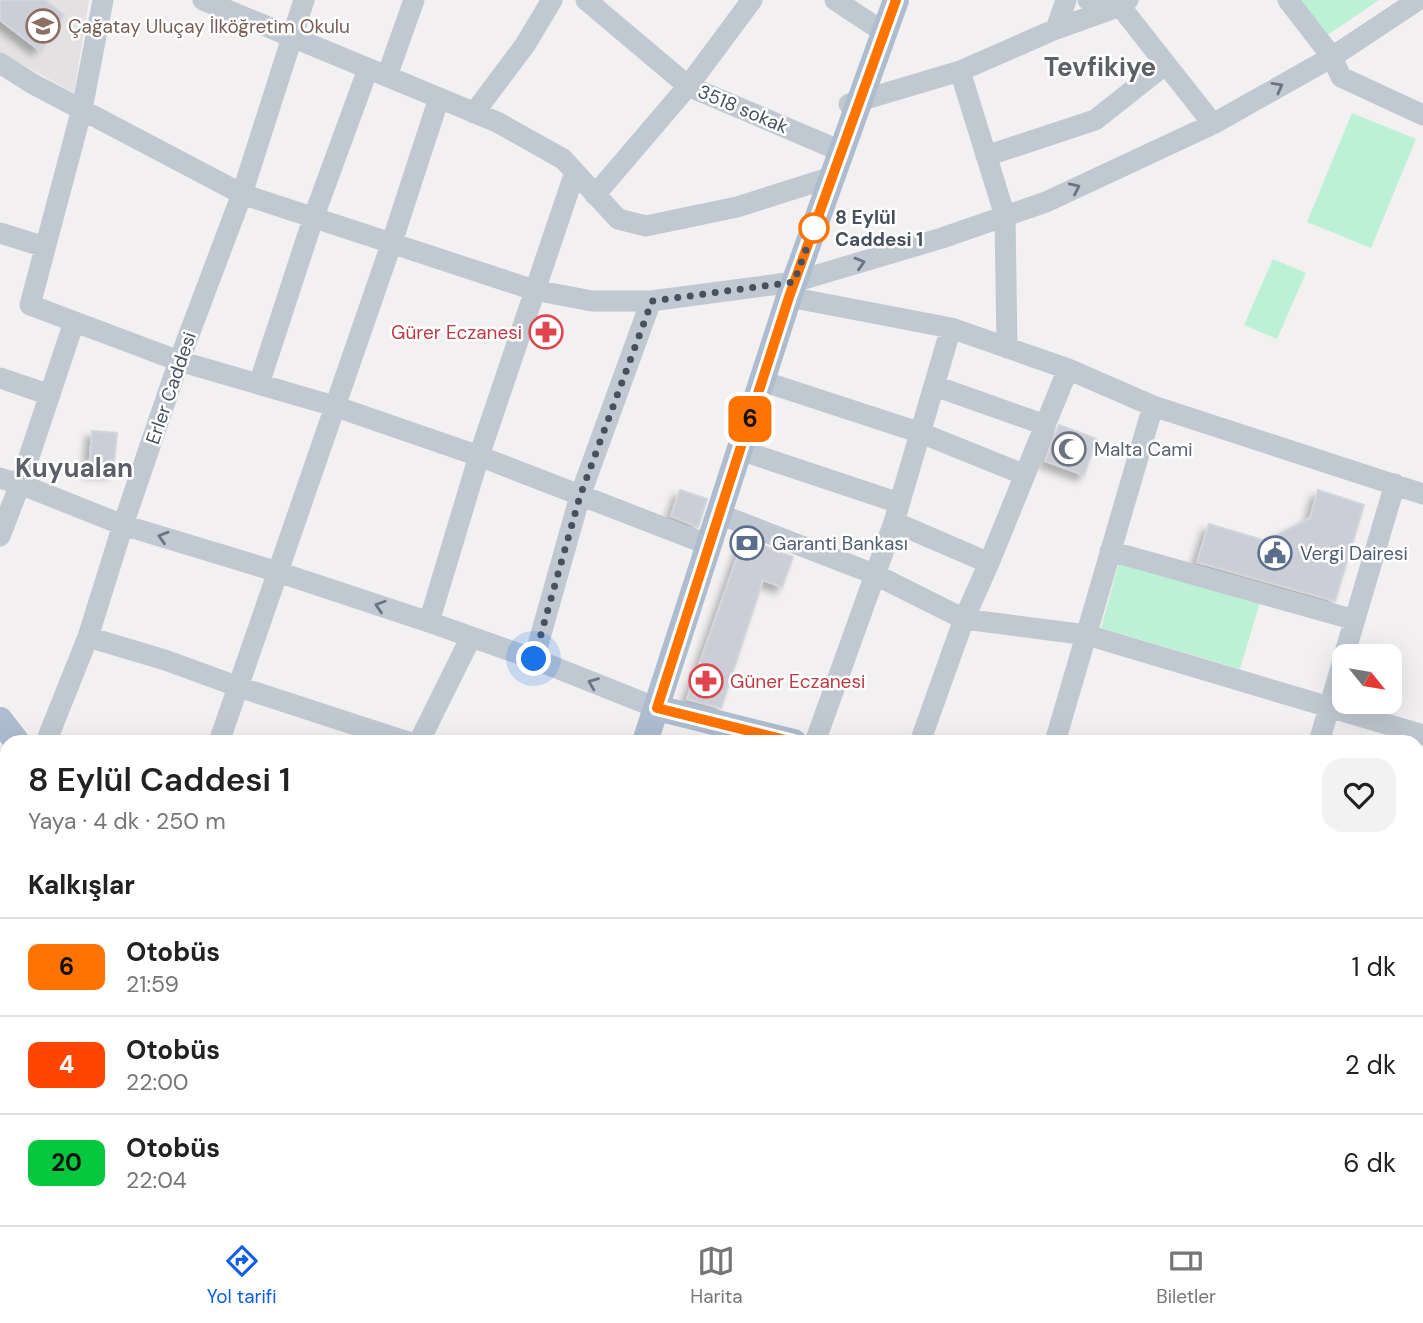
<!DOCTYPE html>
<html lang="tr">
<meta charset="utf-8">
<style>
:root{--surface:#fff;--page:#f2f2f2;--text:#222;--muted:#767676;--line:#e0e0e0;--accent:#105dec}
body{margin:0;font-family:"DM Sans",sans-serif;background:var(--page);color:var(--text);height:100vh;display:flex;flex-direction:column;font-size:26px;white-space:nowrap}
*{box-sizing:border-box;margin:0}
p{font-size:23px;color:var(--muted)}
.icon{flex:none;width:38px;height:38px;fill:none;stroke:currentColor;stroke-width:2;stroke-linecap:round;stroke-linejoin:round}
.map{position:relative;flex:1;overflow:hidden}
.details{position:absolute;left:0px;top:735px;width:1424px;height:490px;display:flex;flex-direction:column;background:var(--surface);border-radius:21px 21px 0 0;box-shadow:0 7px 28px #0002}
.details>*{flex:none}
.badge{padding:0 14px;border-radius:10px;font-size:24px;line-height:46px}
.needle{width:46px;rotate:120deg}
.tools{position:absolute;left:1332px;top:644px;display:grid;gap:14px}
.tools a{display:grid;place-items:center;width:70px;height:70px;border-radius:14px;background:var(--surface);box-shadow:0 7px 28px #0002;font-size:35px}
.you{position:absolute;width:35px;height:35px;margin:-18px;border:5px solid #fff;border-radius:50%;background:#1a73e8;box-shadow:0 0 0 10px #1a73e833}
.map>.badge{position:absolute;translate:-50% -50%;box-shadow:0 0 0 4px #fff}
h2{padding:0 28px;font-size:26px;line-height:63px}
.round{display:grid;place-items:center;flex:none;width:74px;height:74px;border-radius:21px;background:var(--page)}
.overview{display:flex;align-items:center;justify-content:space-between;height:119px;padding:0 28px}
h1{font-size:33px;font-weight:600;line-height:52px}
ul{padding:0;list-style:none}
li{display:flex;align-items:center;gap:21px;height:98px;padding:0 28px;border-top:2px solid var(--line)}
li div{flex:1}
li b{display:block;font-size:26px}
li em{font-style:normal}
li .badge{min-width:77px;font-weight:700;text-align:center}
.tabs{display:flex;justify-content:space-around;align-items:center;height:98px;border-top:2px solid var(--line);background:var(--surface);font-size:19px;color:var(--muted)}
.tabs a{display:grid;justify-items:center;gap:4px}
.tabs .current{color:var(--accent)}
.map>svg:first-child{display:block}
.education{fill:#e3e1e2}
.green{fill:#bdf1d6}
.building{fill:#cbced6;stroke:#d3d5dc;stroke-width:2;filter:url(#shadow)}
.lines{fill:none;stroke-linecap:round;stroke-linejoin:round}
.minor{stroke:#c0c9d2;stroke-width:21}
.major{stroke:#aebcd0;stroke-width:26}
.oneway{stroke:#6b7581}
.line-casing{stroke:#fff;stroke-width:16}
.line{stroke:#ff7300;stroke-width:10}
.walk{stroke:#47515e;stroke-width:7;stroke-dasharray:0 12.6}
.stop-dot{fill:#fff;stroke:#ff7300;stroke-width:3.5}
.labels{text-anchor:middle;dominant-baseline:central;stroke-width:5;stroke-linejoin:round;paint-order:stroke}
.education-label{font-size:19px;fill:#785e54;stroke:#fff;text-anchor:start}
.street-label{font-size:19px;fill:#47515e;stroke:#fff}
.stop-label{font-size:19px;font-weight:bold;fill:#47515e;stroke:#fff;text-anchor:start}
.health-label{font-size:19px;fill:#be3a42;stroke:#fff;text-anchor:end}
.worship-label{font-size:19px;fill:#5b616d;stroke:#fff;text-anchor:start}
.service-label{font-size:19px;fill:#4e5e75;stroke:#fff;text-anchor:start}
.district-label{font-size:26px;font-weight:bold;fill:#5c5f65;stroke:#fff}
</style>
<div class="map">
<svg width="1423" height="1225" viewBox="0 0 1423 1225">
<defs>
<filter id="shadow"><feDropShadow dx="-6" dy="6" stdDeviation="3.5" flood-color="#0004"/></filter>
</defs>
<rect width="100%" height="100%" fill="#f2f0f0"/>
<path class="education" d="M 0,0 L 89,0 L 74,93 L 0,52 Z
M 1418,930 L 1423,931 L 1423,1153 L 1418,1153 Z"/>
<path class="green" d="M 1281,0 L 1379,0 L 1319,41 Z
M 1352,113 L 1416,139 L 1371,248 L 1307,222 Z
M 1273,259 L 1306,273 L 1277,339 L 1244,325 Z
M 1119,562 L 1260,602 L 1240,669 L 1101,628 Z
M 258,1218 L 396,1218 L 400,1225 L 254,1225 Z"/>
<path class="building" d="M 0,0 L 45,0 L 64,15 L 38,49 L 0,20 Z
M 1059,425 L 1097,439 L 1084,475 L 1045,461 Z
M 92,431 L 117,433 L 113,472 L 89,471 Z
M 680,490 L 707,499 L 698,527 L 671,516 Z
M 1318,490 L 1364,505 L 1335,601 L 1197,562 L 1209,524 L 1266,541 L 1310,518 Z
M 744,538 L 793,557 L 782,587 L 763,580 L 721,708 L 687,699 Z"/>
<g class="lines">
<path class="minor" d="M 103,0 L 82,109 L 30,305 L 179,361 L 334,406 L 479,456 L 709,545
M 203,0 L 497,122 L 563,159 L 618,219 L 646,226 L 737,207 L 835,176
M 586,0 L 688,86 L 843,152
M 835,0 L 885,33
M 1088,0 L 1120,6 L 1213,124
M 1288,0 L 1332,57 L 1341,77 L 1423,115
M 1056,29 L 1066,0
M 0,63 L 33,84 L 242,194 L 534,290 L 592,301 L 651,301 L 794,282 L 942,238 L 1046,202 L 1213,124 L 1332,57 L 1418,0
M 960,71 L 1005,216 L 1007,348
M 387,76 L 414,0
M 849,104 L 960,71 L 1056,29 L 1120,6 L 1128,0
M 474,113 L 525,45 L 552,0
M 986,156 L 1095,120 L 1166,64
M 595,195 L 688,86 L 752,0
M 0,233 L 45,247
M 789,297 L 951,328 L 1068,369 L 1153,406 L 1423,494
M 0,378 L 50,395
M 762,381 L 921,433 L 1025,475
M 259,384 L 314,216 L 368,69
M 935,386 L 1045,425
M 740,450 L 899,503
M 0,478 L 20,484 L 123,525 L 278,572 L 429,622 L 534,659 L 657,708
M 719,514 L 874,574 L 964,619 L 1087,635 L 1423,735
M 894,522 L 989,563
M 0,536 L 20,484 L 74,322
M 1110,551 L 1355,620
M 429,622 L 479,456 L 575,172
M 88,637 L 165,660 L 239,687 L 408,742
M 1344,656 L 1395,484
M 534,659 L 580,496 L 651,301
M 46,742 L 88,637 L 123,525 L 179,361 L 242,194 L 304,0
M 219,742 L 392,242 L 439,98
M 419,742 L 471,637
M 815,742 L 894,522 L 951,328
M 920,742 L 964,619 L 989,563 L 1068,369
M 1055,742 L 1153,406
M 1319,742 L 1344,657
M 0,952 L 7,957
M 0,1109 L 7,1114
M 183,1218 L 196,1225
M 405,1218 L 411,1225
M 915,1218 L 946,1225
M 242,1225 L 246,1218
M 618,1225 L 620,1218
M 754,1225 L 756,1218
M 1167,1225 L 1169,1218
M 1345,1225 L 1347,1218"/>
<path class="major" d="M 657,708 L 794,742
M 0,720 L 17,742
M 645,742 L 789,297 L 896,0
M 0,780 L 7,788
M 0,881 L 7,857
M 1418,911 L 1423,913
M 1418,1166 L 1423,1166
M 1418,1190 L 1423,1190
M 55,1225 L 58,1218
M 484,1225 L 486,1218
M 903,1225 L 906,1218"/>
</g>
<defs><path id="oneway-chevron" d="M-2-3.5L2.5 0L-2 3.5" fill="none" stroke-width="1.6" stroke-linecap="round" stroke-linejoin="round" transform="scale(1.75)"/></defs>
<g class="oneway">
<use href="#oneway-chevron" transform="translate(1278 87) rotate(-29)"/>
<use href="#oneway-chevron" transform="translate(1075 188) rotate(-25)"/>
<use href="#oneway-chevron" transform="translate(860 263) rotate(-17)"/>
<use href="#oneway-chevron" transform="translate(163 537) rotate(-163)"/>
<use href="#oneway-chevron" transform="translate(380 606) rotate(-162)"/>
<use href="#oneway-chevron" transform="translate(593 683) rotate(-158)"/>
</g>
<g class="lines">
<defs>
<path id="line" d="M 794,742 L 657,708 L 789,297 L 896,0"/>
</defs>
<use href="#line" class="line-casing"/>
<use href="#line" class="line"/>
<path class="walk" d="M 534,659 L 580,496 L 652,301 L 794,282 L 814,228"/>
</g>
<defs>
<symbol id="school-ring" viewBox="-11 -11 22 22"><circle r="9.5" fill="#fff" stroke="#8d6e63" stroke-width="1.5"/><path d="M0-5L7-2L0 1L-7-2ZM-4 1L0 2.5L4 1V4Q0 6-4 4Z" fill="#8d6e63"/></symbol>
<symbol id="pharmacy-ring" viewBox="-11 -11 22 22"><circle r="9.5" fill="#fff" stroke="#e0444e" stroke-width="1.5"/><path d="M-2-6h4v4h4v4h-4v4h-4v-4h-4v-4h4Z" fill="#e0444e"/></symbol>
<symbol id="mosque-ring" viewBox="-11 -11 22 22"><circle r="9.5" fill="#fff" stroke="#6b7280" stroke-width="1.5"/><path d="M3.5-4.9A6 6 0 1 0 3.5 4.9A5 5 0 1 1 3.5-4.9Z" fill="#6b7280"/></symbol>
<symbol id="bank-ring" viewBox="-11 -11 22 22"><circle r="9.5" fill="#fff" stroke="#5c6f8a" stroke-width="1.5"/><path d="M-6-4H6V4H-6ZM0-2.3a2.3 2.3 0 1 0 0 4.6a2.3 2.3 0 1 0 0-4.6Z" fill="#5c6f8a"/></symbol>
<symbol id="civic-ring" viewBox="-11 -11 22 22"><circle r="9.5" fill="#fff" stroke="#5c6f8a" stroke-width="1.5"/><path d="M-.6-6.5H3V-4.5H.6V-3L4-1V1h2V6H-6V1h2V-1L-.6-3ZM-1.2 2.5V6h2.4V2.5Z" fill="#5c6f8a"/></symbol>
</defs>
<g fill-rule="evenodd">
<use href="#school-ring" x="24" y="7" width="38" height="38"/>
<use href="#pharmacy-ring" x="527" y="313" width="38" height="38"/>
<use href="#mosque-ring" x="1050" y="430" width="38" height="38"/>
<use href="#bank-ring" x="728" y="524" width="38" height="38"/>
<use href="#civic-ring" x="1256" y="534" width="38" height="38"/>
<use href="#pharmacy-ring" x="687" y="662" width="38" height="38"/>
</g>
<circle class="stop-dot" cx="814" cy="228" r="14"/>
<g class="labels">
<g class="education-label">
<text x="68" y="26">Çağatay Uluçay İlköğretim Okulu</text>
</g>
<g class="street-label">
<text transform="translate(743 109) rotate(23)">3518 sokak</text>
<text transform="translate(171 388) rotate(-71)">Erler Caddesi</text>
</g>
<g class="stop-label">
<text x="835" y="217">8 Eylül<tspan x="835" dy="22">Caddesi 1</tspan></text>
</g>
<g class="health-label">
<text x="522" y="332">Gürer Eczanesi</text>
<text x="730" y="681" text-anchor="start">Güner Eczanesi</text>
</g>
<g class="worship-label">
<text x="1094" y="449">Malta Cami</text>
</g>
<g class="service-label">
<text x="772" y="543">Garanti Bankası</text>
<text x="1300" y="553">Vergi Dairesi</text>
</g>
<g class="district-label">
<text x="1100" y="67">Tevfikiye</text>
<text x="74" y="468">Kuyualan</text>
</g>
</g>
</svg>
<div class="tools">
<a><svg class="needle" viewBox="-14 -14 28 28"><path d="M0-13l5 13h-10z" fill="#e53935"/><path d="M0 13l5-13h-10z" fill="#767676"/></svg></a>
</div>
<div class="you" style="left:534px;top:659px"></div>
<b class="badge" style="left:750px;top:419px;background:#ff7300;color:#111">6</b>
<section class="details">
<div class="overview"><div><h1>8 Eylül Caddesi 1</h1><p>Yaya · 4 dk · 250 m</p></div><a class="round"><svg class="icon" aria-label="heart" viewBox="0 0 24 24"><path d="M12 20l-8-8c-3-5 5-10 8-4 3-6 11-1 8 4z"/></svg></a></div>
<h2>Kalkışlar</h2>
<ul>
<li><span class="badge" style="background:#ff7300;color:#111">6</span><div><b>Otobüs</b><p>21:59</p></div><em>1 dk</em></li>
<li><span class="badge" style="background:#ff4500;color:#fff">4</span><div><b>Otobüs</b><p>22:00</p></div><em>2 dk</em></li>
<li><span class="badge" style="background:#06c73d;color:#111">20</span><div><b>Otobüs</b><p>22:04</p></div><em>6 dk</em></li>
</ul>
</section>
</div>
<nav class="tabs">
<a class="current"><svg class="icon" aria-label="directions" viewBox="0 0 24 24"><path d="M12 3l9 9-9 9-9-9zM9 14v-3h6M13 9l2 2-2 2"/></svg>Yol tarifi</a>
<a><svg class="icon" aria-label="map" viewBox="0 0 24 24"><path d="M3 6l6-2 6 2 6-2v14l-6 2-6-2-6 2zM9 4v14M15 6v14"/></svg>Harita</a>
<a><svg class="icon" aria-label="tickets" viewBox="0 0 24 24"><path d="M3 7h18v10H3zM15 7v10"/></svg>Biletler</a>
</nav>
